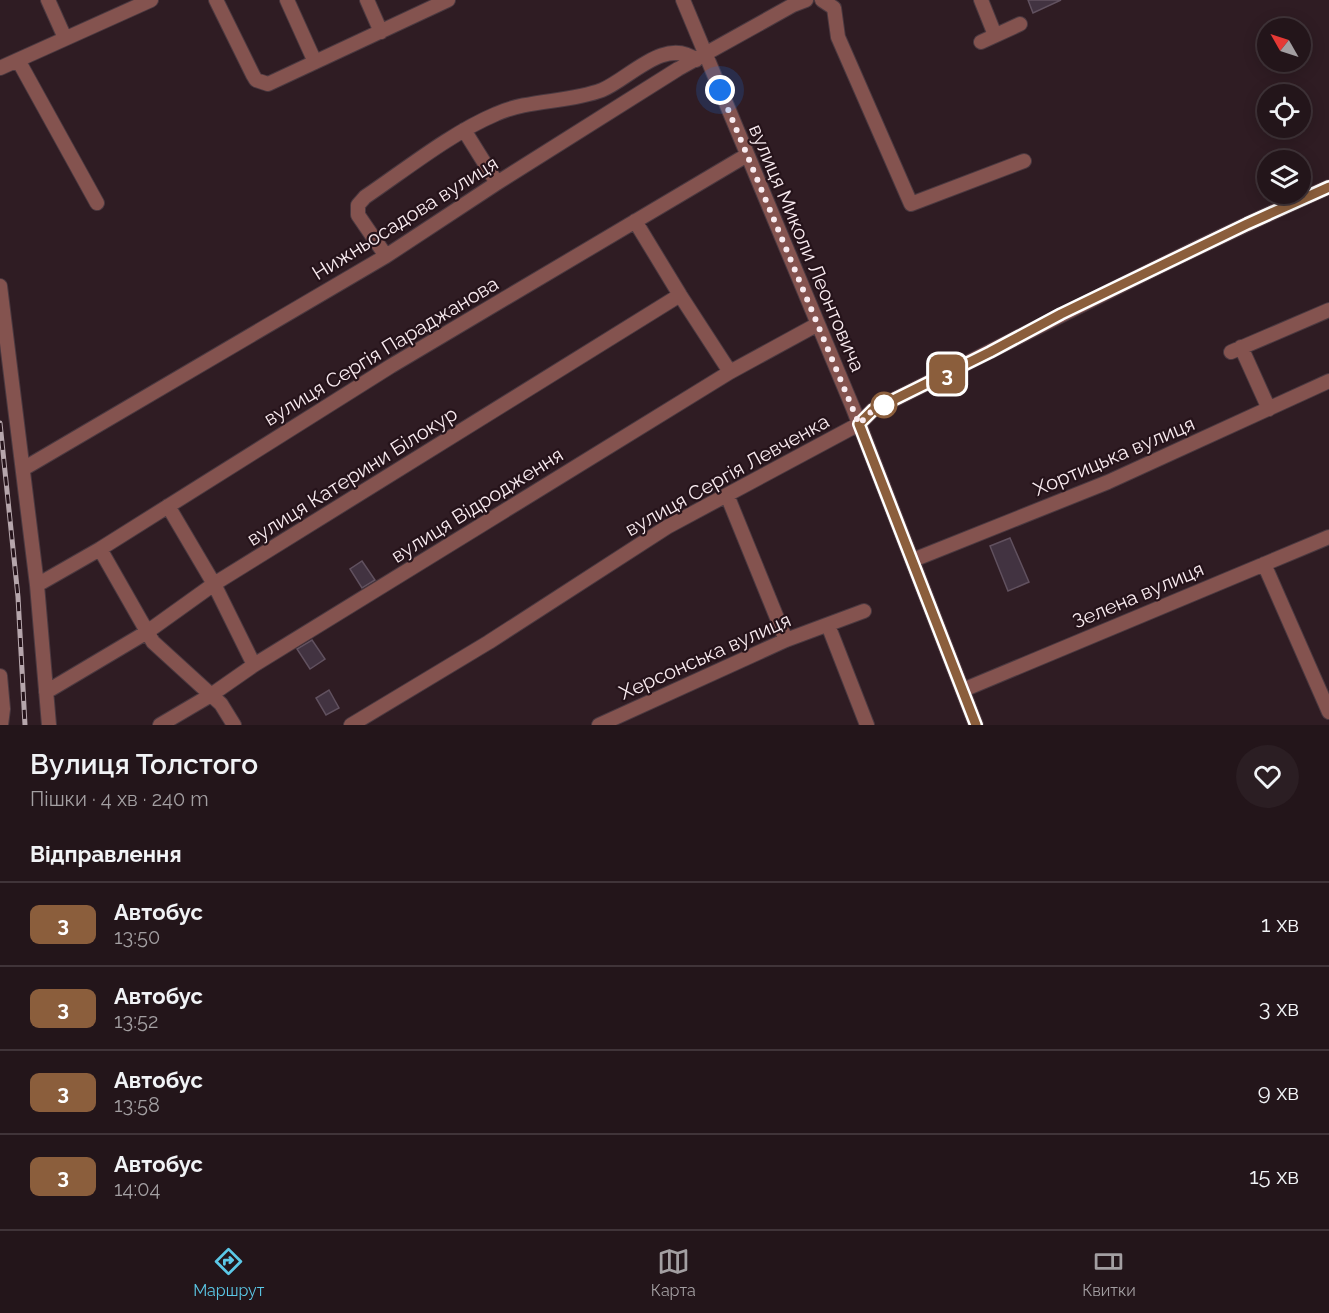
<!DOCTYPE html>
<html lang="uk">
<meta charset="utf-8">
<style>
:root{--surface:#23151a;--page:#2b1e23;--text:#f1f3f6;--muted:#a39fa2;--line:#403439;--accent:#5bc8e7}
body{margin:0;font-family:Raleway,sans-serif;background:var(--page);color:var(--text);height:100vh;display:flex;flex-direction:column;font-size:22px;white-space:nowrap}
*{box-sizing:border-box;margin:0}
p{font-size:20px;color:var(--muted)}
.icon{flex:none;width:33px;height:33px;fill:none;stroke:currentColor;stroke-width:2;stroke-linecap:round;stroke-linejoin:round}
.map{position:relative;height:725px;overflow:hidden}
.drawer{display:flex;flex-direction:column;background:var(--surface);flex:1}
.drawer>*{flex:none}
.badge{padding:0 12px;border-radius:9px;font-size:21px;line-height:39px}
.needle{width:39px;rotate:309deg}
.tools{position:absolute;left:1257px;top:18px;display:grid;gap:12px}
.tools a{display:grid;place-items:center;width:54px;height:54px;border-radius:50%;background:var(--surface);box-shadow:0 3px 15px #0003,0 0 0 2px var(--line);font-size:30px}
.you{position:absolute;width:30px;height:30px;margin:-15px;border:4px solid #fff;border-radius:50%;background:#1a73e8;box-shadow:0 0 0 9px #1a73e833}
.map>.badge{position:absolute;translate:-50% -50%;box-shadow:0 0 0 3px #fff}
h2{padding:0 30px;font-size:22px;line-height:54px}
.round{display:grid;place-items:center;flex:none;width:63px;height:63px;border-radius:32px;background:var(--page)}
.headline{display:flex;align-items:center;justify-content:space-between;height:102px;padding:0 30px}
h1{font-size:28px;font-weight:600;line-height:45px}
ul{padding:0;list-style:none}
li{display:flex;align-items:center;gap:18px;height:84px;padding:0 30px;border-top:2px solid var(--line)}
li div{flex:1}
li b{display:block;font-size:22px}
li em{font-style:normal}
li .badge{min-width:66px;font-weight:700;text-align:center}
.menu{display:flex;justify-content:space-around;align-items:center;height:84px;border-top:2px solid var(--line);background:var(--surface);font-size:16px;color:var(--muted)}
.menu a{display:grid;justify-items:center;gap:3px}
.menu .on{color:var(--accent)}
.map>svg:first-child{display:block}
.building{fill:#423341;stroke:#61515f;stroke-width:1.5}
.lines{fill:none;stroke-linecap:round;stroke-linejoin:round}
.minor-casing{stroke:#4b3940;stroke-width:16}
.minor{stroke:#84534f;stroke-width:14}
.rail-casing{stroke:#b6a6ac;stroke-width:5}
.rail{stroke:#25131a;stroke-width:3;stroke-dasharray:9;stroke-linecap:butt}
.line-casing{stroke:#fff;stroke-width:14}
.line{stroke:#8b5e3c;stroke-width:9}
.walk{stroke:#f9ebf0;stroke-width:6;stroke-dasharray:0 10.8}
.stop-dot{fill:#fff;stroke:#8b5e3c;stroke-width:3}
.labels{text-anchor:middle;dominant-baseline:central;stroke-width:4.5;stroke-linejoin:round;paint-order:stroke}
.street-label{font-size:20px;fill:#f9ebf0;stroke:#25131a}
</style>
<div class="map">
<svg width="1329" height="725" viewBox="0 0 1329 725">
<rect width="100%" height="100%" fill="#2f1c23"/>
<path class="building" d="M 1028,0 L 1061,0 L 1033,13 Z
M 1010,538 L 1029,582 L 1008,591 L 990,546 Z
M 362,561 L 375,580 L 362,588 L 350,569 Z
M 312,640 L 325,659 L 310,669 L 297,649 Z
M 329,690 L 339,708 L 326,715 L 316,698 Z"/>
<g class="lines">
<defs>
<path id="minor" d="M 48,0 L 65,38
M 216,0 L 253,75 L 256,80 L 268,84 L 448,0
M 287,0 L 315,62
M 367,0 L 381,32
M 683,0 L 853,408 L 976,725
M 822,0 L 834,8 L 838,37 L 911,204 L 1024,161
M 981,0 L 995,35
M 981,42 L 1020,24
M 18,60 L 97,203
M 0,68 L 151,0
M 464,130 L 497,183
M 635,221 L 680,295 L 730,372
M 386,256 L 358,215 L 358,205 L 365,197 C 405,170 451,133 496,114 C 529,99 568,103 602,90 C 629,79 665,36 696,60
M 0,286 L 37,585 L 49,725
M 1241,347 L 1269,409
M 1231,352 L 1329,310
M 23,469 L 386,256 L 497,183 L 678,69 L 793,5 L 806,0
M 727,495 L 786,640
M 168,506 L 214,584 L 254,665
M 100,549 L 153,642 L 221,704 L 234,725
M 913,560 L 1108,482 L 1329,381
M 1264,564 L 1329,712
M 37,585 L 100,549 L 391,366 L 747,155
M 828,625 L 867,725
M 0,676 L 3,709 L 1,725
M 963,690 L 1329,537
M 46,692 L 147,632 L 214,584 L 680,295
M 160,725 L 211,695 L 254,665 L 730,372 L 818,324
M 351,725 L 489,642 L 667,527 L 859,424 L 873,410 C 1025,335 1174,255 1329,187
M 599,725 L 786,640 L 864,611"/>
</defs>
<use href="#minor" class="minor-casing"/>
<use href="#minor" class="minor"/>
<defs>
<path id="rail" d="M 0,423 L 18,597 L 25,725"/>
</defs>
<use href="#rail" class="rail-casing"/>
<use href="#rail" class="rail"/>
</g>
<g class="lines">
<defs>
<path id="line" d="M 976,725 L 859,424 L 873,410 L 990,352 L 1061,314 L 1247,224 L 1329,187"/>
</defs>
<use href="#line" class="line-casing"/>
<use href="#line" class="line"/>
<path class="walk" d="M 720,90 L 859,424 L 873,410 L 884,405"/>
</g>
<circle class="stop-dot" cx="884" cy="405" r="12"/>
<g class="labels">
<g class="street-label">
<text transform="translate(405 218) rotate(-32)">Нижньосадова вулиця</text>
<text transform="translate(807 248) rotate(67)">вулиця Миколи Леонтовича</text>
<text transform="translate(381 351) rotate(-31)">вулиця Сергія Параджанова</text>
<text transform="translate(1114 456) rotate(-23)">Хортицька вулиця</text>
<text transform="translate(727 475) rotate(-29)">вулиця Сергія Левченка</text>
<text transform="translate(352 476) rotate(-32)">вулиця Катерини Білокур</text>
<text transform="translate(477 505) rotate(-32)">вулиця Відродження</text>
<text transform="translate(1138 595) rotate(-23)">Зелена вулиця</text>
<text transform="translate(705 656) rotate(-24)">Херсонська вулиця</text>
</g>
</g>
</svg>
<div class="tools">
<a><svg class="needle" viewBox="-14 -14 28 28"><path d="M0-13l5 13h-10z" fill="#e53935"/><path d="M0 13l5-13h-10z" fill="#a39fa2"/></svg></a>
<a><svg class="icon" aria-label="locate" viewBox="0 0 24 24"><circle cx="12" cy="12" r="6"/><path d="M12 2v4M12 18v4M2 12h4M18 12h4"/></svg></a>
<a><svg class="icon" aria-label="layers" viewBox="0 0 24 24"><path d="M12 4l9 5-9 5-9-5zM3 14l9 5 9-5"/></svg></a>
</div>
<div class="you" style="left:720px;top:90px"></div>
<b class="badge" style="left:947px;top:374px;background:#8b5e3c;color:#fff">3</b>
</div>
<section class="drawer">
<div class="headline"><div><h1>Вулиця Толстого</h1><p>Пішки · 4 хв · 240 m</p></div><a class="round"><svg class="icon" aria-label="heart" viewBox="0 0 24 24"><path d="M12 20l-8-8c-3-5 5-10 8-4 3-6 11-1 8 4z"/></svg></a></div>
<h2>Відправлення</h2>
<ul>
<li><span class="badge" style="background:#8b5e3c;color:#fff">3</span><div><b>Автобус</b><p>13:50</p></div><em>1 хв</em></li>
<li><span class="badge" style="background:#8b5e3c;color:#fff">3</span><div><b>Автобус</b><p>13:52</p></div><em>3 хв</em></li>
<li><span class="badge" style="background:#8b5e3c;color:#fff">3</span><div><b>Автобус</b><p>13:58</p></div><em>9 хв</em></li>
<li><span class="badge" style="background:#8b5e3c;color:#fff">3</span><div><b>Автобус</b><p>14:04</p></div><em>15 хв</em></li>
</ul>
</section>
<nav class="menu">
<a class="on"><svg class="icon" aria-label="directions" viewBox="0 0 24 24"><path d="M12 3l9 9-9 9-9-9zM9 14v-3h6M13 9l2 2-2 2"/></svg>Маршрут</a>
<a><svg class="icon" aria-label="map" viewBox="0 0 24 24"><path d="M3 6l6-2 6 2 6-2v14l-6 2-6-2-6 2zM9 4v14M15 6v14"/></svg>Карта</a>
<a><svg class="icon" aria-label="tickets" viewBox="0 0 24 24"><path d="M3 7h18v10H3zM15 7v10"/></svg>Квитки</a>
</nav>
